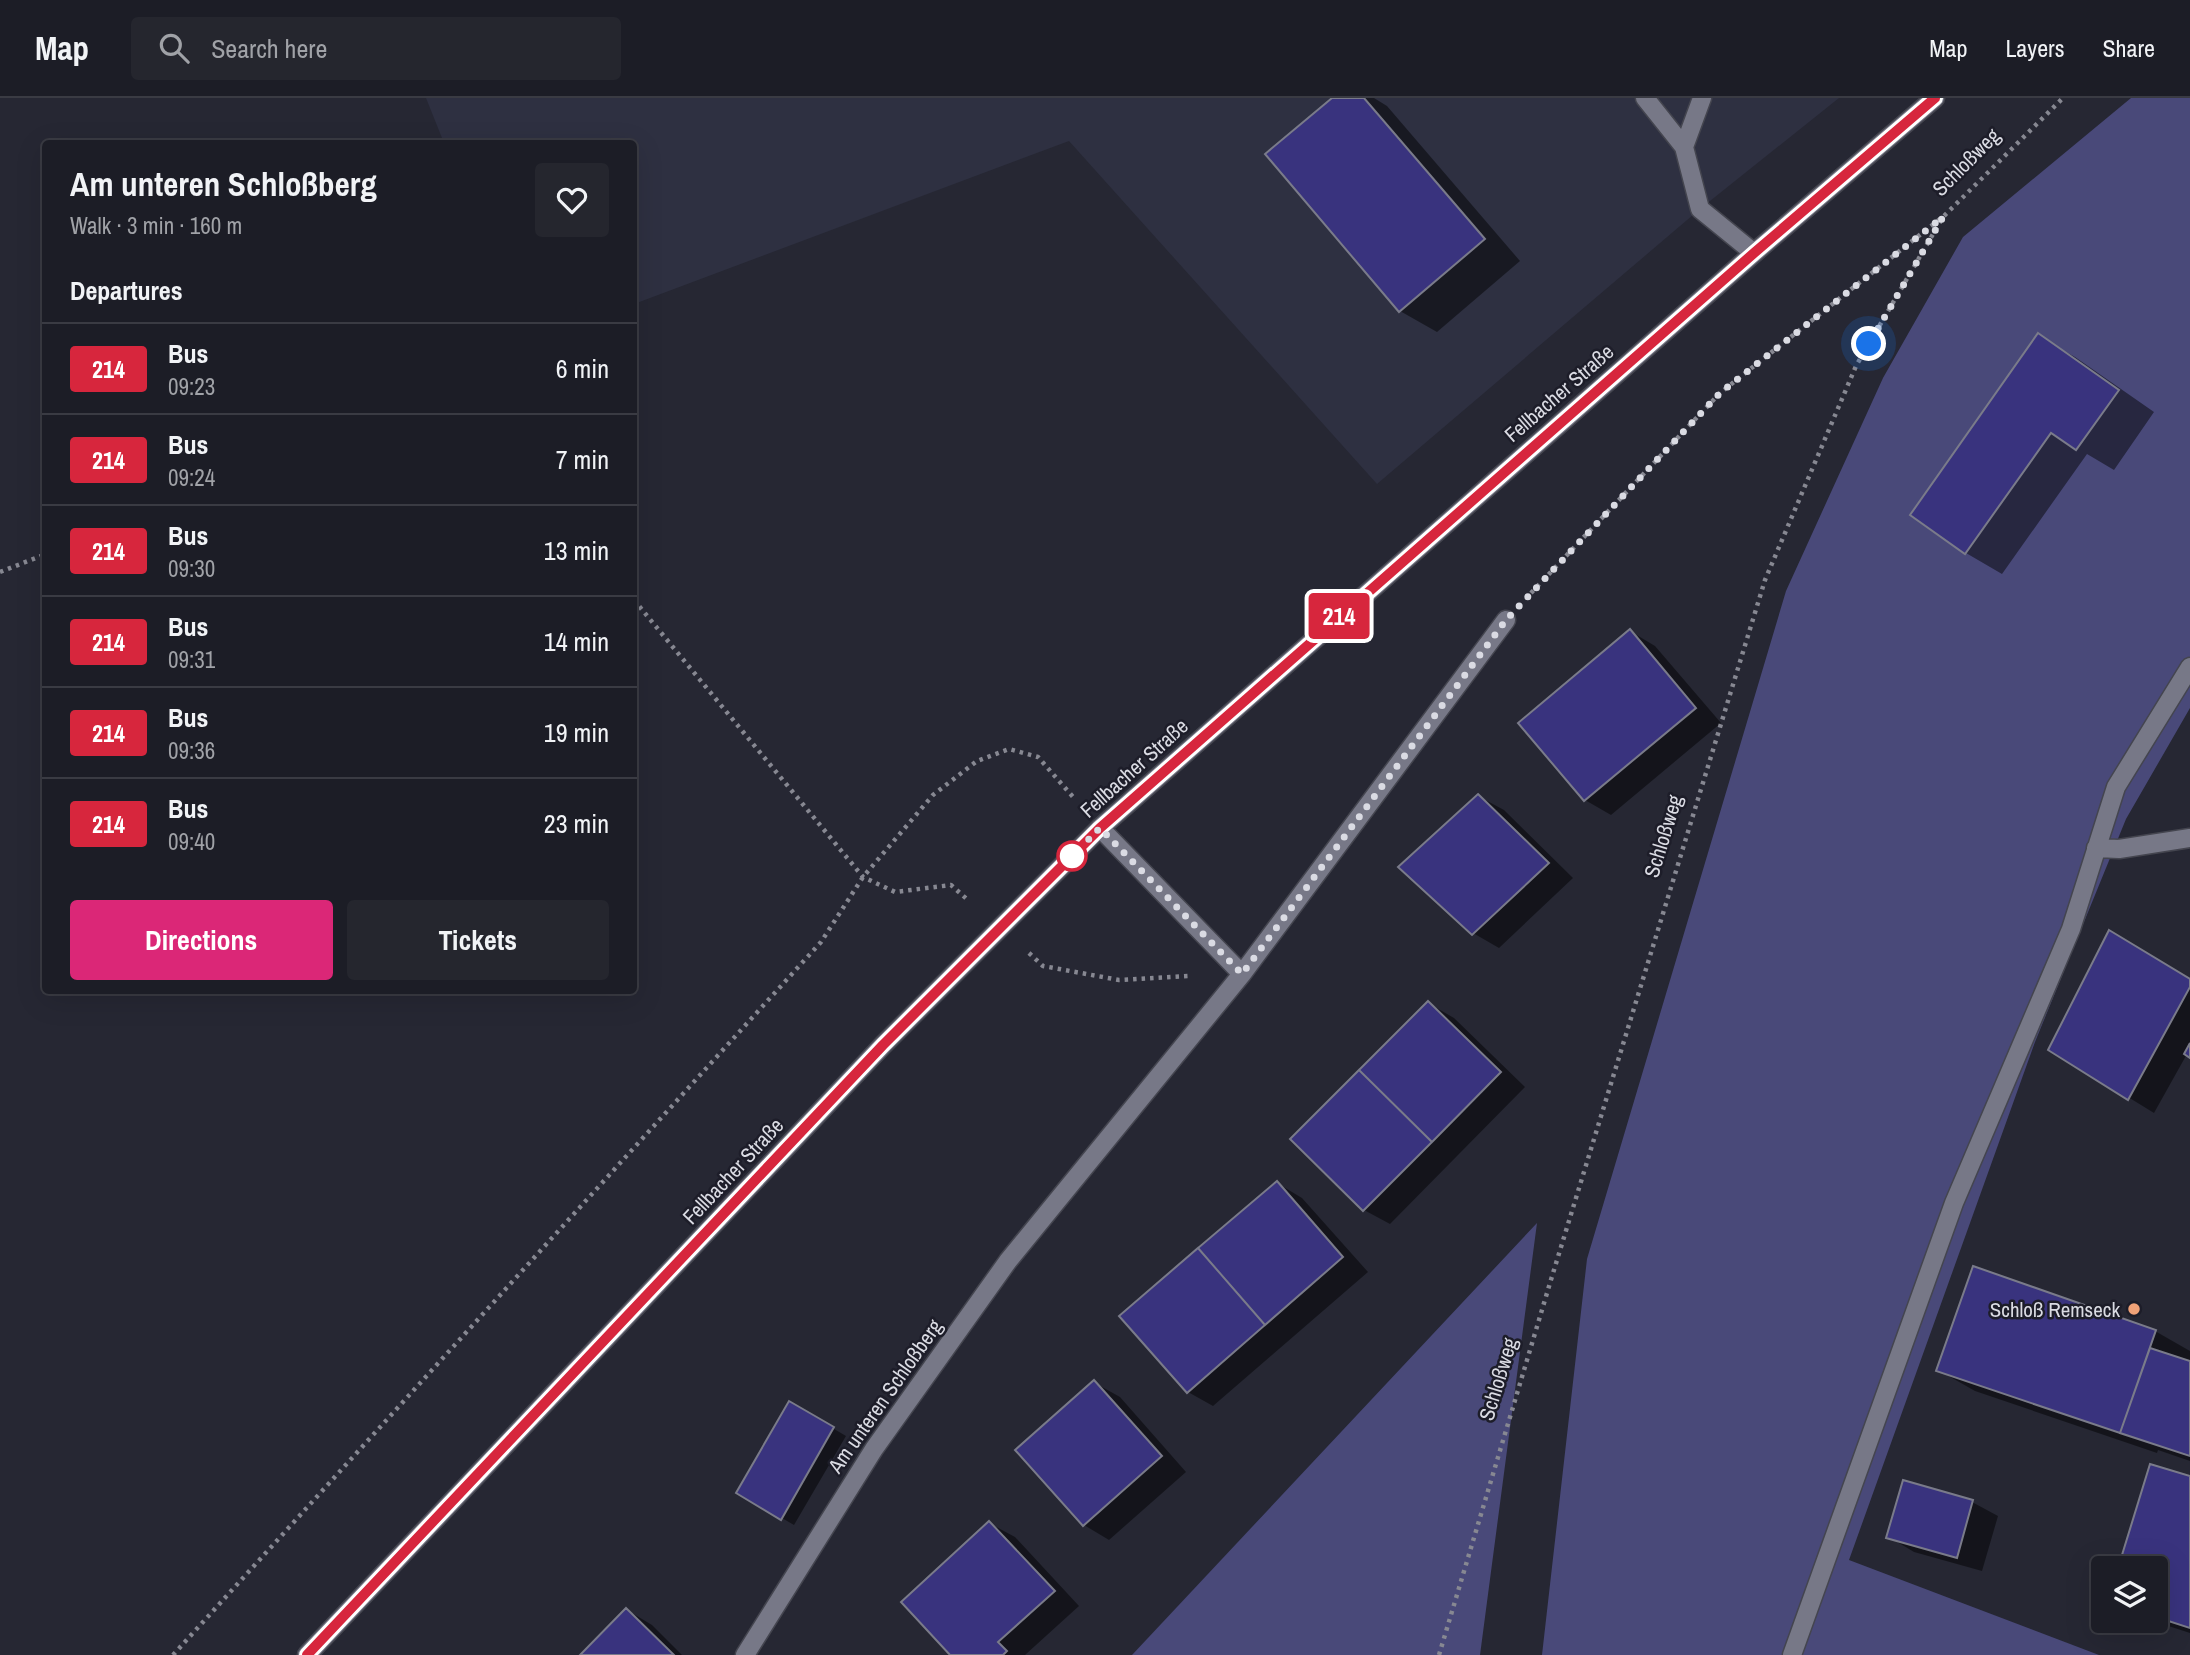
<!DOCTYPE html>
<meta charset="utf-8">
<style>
:root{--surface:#1c1d26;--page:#25262e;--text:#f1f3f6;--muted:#a0a2a7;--line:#3a3b43;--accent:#db2777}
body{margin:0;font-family:"Archivo Narrow",sans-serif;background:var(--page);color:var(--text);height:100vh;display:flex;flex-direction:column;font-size:26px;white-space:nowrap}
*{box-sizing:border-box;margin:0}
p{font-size:23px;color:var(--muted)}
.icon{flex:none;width:38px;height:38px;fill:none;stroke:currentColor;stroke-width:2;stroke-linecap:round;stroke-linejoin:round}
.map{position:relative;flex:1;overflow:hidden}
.panel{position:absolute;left:42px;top:42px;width:595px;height:854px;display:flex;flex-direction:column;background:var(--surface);border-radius:7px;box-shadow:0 7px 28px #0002,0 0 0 2px var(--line)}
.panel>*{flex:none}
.badge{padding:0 14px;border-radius:5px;font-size:24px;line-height:46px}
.tools{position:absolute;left:2091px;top:1458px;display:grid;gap:14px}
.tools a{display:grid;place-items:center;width:77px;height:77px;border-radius:7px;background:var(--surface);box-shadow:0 7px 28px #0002,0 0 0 2px var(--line);font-size:35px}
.you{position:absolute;width:35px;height:35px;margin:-18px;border:5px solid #fff;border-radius:50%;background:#1a73e8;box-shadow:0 0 0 10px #1a73e833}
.map>.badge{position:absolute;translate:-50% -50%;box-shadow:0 0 0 4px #fff}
h2{padding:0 28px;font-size:26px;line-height:63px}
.round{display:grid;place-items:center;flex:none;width:74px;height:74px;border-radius:7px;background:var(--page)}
.headline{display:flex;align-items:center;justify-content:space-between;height:119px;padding:0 28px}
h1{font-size:33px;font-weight:800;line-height:52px}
.action{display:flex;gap:14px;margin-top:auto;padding:14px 28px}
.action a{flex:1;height:80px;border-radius:7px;background:var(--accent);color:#fff;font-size:28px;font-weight:800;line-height:80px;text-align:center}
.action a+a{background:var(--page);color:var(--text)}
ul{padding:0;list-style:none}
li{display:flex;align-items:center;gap:21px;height:91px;padding:0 28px;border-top:2px solid var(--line)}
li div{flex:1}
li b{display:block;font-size:26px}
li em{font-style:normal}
li .badge{min-width:77px;font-weight:700;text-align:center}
header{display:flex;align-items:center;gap:42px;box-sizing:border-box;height:98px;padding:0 35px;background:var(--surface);border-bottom:2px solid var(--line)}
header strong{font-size:33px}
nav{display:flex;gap:38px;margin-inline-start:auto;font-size:24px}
.search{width:490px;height:63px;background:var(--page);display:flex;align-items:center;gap:18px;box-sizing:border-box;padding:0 24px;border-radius:7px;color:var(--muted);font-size:26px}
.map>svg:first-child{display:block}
.built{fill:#2e3041}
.green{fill:#494979}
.shadow{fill:#0007}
.building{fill:#39337e;stroke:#7a7b8a;stroke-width:2}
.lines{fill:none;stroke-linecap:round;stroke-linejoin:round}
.lane-casing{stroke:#44454f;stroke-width:21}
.street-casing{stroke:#44454f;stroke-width:21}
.secondary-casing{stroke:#44454f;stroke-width:21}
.path{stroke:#878892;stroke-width:4.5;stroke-dasharray:3.5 5;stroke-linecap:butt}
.lane{stroke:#777887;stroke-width:18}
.street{stroke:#777887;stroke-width:18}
.secondary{stroke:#777887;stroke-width:18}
.line-casing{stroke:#fff;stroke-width:16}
.line{stroke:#d7263d;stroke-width:10}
.walk{stroke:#dadbe3;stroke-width:7;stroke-dasharray:0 12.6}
.stop-dot{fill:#fff;stroke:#d7263d;stroke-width:3.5}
.poi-dot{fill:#f0a278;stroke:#1d1d29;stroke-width:2.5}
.labels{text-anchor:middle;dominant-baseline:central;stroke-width:5;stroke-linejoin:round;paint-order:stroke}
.street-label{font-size:21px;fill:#dadbe3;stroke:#1d1d29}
.poi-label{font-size:21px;fill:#dadbe3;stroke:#1d1d29;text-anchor:end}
</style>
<header>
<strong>Map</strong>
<div class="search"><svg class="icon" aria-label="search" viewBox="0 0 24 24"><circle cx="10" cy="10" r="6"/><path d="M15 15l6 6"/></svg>Search here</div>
<nav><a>Map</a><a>Layers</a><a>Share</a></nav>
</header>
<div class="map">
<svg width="2190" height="1557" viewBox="0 0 2190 1557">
<rect width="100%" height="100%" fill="#262733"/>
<path class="built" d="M 426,0 L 1839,0 L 1700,111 L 1377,386 L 1069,43 L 634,206 L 634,46 L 444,45 Z"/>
<path class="green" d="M 2131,0 L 2190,0 L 2190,610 L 2126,721 L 2035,944 L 1849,1462 L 2099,1557 L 1542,1557 L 1587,1161 L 1786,493 L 1883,280 L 1963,139 Z
M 1537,1125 L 1480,1557 L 1132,1557 Z"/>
<path class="shadow" d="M 1335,0 L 1374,0 L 1387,8 L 1520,163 L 1437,234 L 1400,213 Z
M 2038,238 L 2075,259 L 2154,314 L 2114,372 L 2087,356 L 2002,476 L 1966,455 Z
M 1630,533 L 1655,548 L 1721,625 L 1611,717 L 1585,702 L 1520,625 Z
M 1478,698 L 1504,712 L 1573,780 L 1499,850 L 1473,835 Z
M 2190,883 L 2190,958 L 2187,956 L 2154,1015 L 2050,951 Z
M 1428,905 L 1454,920 L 1525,989 L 1390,1126 L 1364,1112 L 1293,1041 Z
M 1277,1085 L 1302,1100 L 1368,1174 L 1213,1308 L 1188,1294 Z
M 2155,1233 L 2190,1253 L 2190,1363 L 2158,1352 L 2157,1355 L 1975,1293 L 1938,1272 Z
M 1095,1285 L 1120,1299 L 1186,1374 L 1109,1442 L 1084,1427 Z
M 790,1305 L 846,1338 L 794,1427 L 739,1395 Z
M 2190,1380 L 2190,1535 L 2150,1522 L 2156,1522 L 2156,1470 L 2120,1470 Z
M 1972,1404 L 1998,1418 L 1982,1473 L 1914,1454 L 1889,1439 Z
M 989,1425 L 1015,1439 L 1079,1508 L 1025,1557 L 953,1557 Z
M 627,1512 L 652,1527 L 682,1557 L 583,1557 Z"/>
<path class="building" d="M 1332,0 L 1364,0 L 1485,141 L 1399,214 L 1265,56 Z
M 2038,235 L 2119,292 L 2076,352 L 2051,335 L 1965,456 L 1910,417 Z
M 1630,531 L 1696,610 L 1584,703 L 1518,625 Z
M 1478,696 L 1549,765 L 1472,837 L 1398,769 Z
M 2109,832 L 2190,881 L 2190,889 L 2128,1002 L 2048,952 Z
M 1428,903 L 1501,974 L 1432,1044 L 1359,972 Z
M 2190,945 L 2190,960 L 2184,956 Z
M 1359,972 L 1432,1044 L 1363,1113 L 1290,1041 Z
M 1277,1083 L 1343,1159 L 1265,1227 L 1198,1150 Z
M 1198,1150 L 1265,1227 L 1187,1295 L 1119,1218 Z
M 1973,1168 L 2156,1232 L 2120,1335 L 1936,1273 Z
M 2150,1250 L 2190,1263 L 2190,1358 L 2120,1335 Z
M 1094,1282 L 1162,1358 L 1083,1428 L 1015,1352 Z
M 789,1303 L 834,1329 L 781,1422 L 736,1395 Z
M 2150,1366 L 2190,1378 L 2190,1530 L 2156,1519 L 2156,1470 L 2118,1470 Z
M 1903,1382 L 1973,1402 L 1957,1460 L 1886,1440 Z
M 989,1423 L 1055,1493 L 998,1544 L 1007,1553 L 1003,1557 L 950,1557 L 901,1504 Z
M 626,1510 L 674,1557 L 580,1557 Z"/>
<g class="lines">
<defs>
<path id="lane" d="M 1645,0 L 1684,49
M 1702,0 L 1684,49 L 1700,111 L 1754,155"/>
<path id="street" d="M 1100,730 L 1242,876
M 2096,750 L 2119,751 L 2190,740
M 745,1557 L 874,1351 L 1008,1163 L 1242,876 L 1506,522
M 1792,1557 L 1954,1105 L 2071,831 L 2116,689 L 2190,569"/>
<path id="secondary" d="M 307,1557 L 883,947 L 1100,730 L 1754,155 L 1935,0"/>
</defs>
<use href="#lane" class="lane-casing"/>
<use href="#street" class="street-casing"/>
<use href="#secondary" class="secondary-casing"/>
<path class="path" d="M 0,474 L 46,456
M 1531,495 L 1720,295 L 1940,121
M 634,502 L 863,779 L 895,794 L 951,787 L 969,803
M 1029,855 L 1043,868 L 1119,882 L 1189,878
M 173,1557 L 821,844 L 863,779 L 933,697 L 977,663 L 1009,651 L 1038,659 L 1074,700
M 1439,1557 L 1550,1185 L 1765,482 L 1856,268 L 1943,119 L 2063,0"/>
<use href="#lane" class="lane"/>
<use href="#street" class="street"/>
<use href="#secondary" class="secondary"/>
</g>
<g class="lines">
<defs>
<path id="line" d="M 307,1557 L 883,947 L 1100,730 L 1754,155 L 1935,0"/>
</defs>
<use href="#line" class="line-casing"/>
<use href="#line" class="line"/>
<path class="walk" d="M 1072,758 L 1067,763 L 1100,730 L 1242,876 L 1506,522 L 1720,295 L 1943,119 L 1869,246"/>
</g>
<circle class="stop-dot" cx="1072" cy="758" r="14"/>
<circle class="poi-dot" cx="2134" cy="1211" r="7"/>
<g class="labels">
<g class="street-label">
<text transform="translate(1966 64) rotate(-45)">Schloßweg</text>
<text transform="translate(1559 295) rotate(-41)">Fellbacher Straße</text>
<text transform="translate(1134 670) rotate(-42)">Fellbacher Straße</text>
<text transform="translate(1663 738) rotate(-73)">Schloßweg</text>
<text transform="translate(733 1073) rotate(-47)">Fellbacher Straße</text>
<text transform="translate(1498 1281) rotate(-73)">Schloßweg</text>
<text transform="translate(885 1298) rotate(-55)">Am unteren Schloßberg</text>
</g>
<g class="poi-label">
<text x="2120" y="1211">Schloß Remseck</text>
</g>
</g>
</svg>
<div class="tools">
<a><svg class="icon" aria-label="layers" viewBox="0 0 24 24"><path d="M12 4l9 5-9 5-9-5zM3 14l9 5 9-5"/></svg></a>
</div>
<div class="you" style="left:1869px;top:246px"></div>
<b class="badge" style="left:1339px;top:518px;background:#d7263d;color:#fff">214</b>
<section class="panel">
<div class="headline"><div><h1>Am unteren Schloßberg</h1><p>Walk · 3 min · 160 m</p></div><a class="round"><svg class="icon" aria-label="heart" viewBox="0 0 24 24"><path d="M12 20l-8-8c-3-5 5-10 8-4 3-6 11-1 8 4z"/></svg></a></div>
<h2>Departures</h2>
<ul>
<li><span class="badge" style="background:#d7263d;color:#fff">214</span><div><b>Bus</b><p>09:23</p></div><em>6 min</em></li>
<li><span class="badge" style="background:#d7263d;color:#fff">214</span><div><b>Bus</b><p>09:24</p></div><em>7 min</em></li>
<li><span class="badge" style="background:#d7263d;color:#fff">214</span><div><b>Bus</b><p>09:30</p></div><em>13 min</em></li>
<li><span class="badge" style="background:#d7263d;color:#fff">214</span><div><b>Bus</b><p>09:31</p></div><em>14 min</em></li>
<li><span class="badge" style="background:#d7263d;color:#fff">214</span><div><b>Bus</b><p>09:36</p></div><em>19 min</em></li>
<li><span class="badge" style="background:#d7263d;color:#fff">214</span><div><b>Bus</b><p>09:40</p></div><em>23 min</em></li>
</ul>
<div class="action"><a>Directions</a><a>Tickets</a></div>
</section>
</div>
